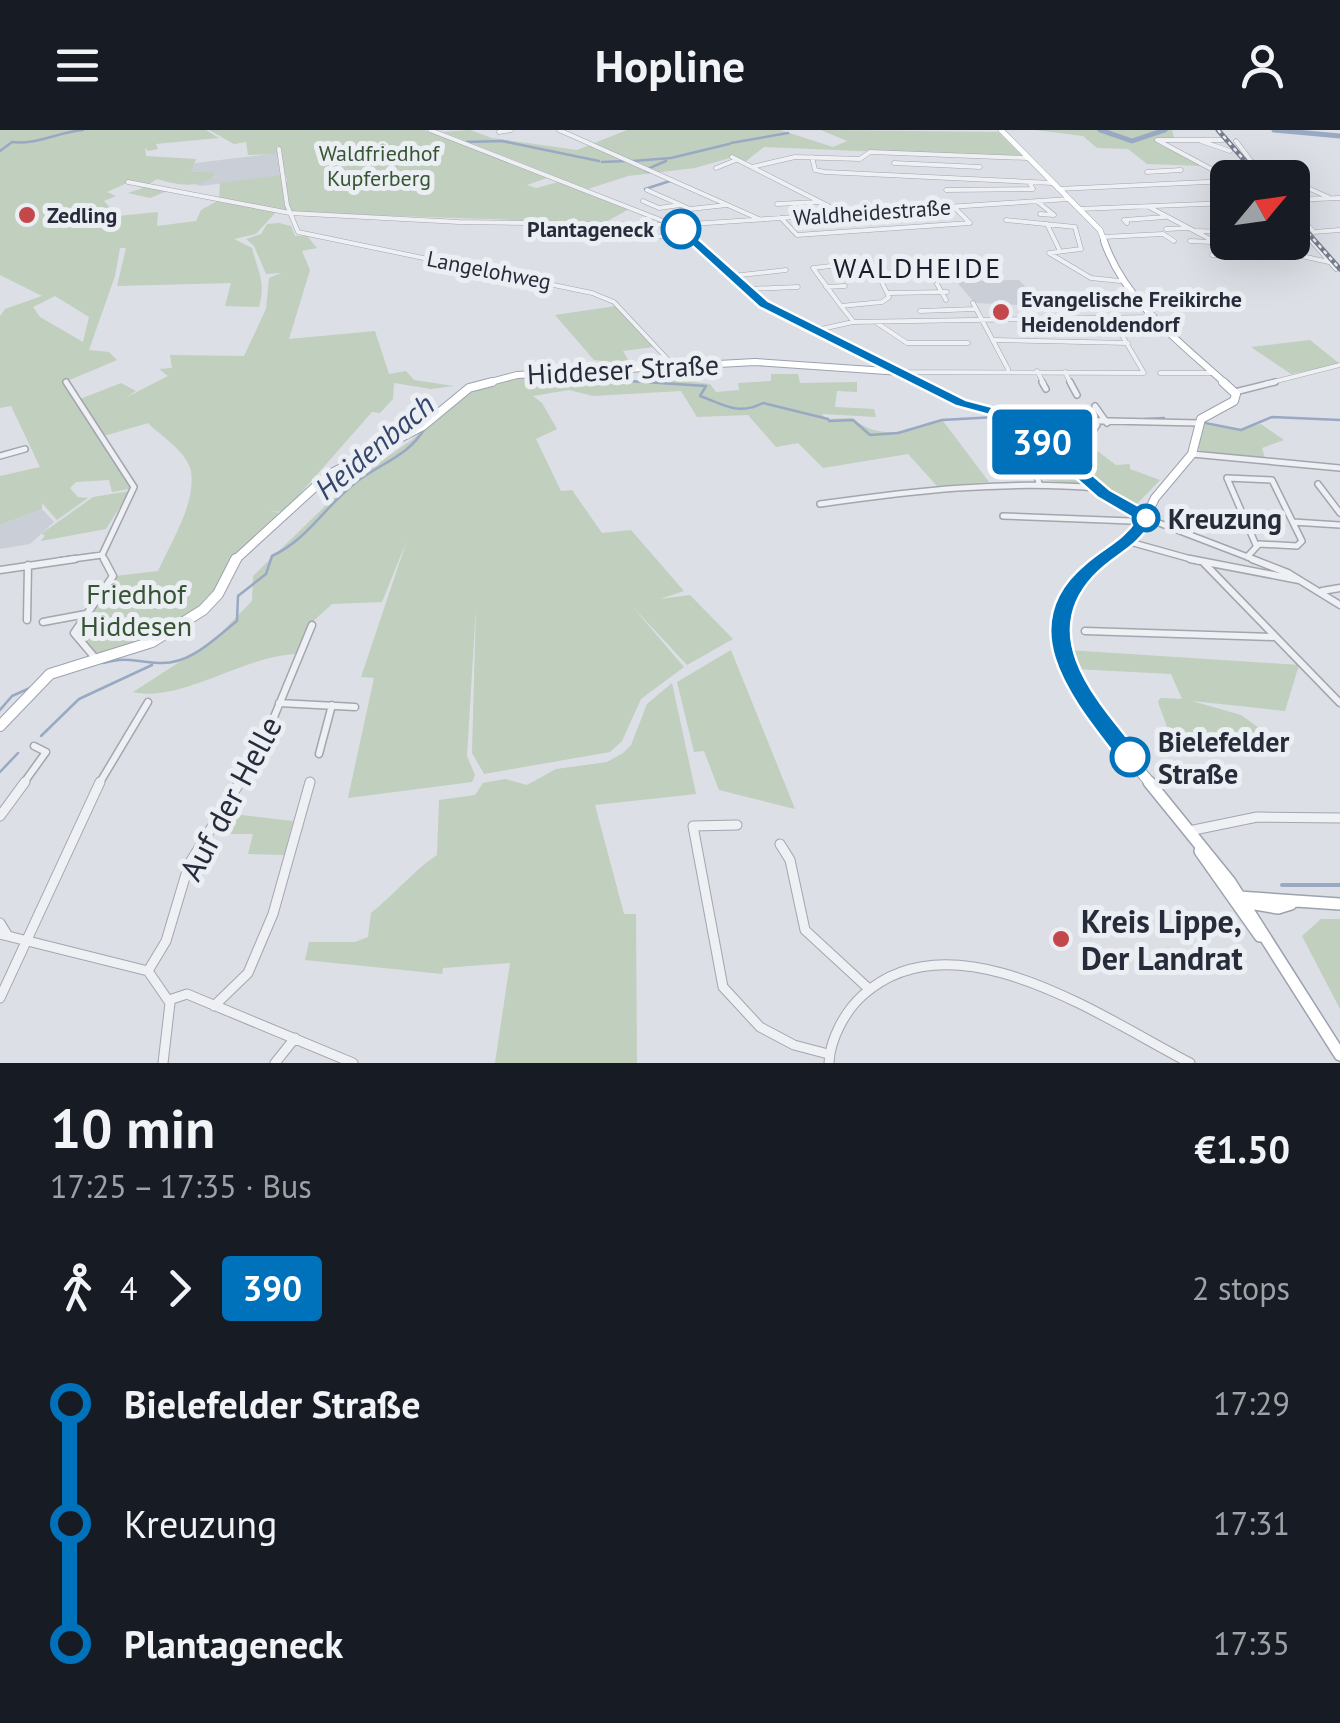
<!DOCTYPE html>
<meta charset="utf-8">
<style>
:root{--surface:#171b24;--page:#20242c;--text:#f1f3f6;--muted:#9ea1a6}
body{margin:0;font-family:"PT Sans",sans-serif;background:var(--page);color:var(--text);height:100vh;display:flex;flex-direction:column;font-size:38px;white-space:nowrap}
*{box-sizing:border-box;margin:0}
p{font-size:32px;color:var(--muted)}
.icon{flex:none;width:55px;height:55px;fill:none;stroke:currentColor;stroke-width:2;stroke-linecap:round;stroke-linejoin:round}
.map{position:relative;height:933px;overflow:hidden}
.sheet{display:flex;flex-direction:column;background:var(--surface);flex:1}
.sheet>*{flex:none}
.badge{padding:0 20px;border-radius:8px;font-size:35px;line-height:65px}
.needle{width:65px;rotate:61deg}
.fabs{position:absolute;left:1210px;top:30px;display:grid;gap:20px}
.fabs a{display:grid;place-items:center;width:100px;height:100px;border-radius:15px;background:var(--surface);box-shadow:0 10px 40px #0002;font-size:50px}
.map>.badge{position:absolute;translate:-50% -50%;box-shadow:0 0 0 5px #fff}
.legs{display:flex;align-items:center;gap:15px;height:110px;padding:0 50px;font-size:32px}
.legs p{margin-inline-start:auto}
.overview{display:flex;align-items:center;justify-content:space-between;height:170px;padding:0 50px}
h1{font-size:55px;font-weight:800;line-height:75px}
ul{padding:0 50px;list-style:none}
li{display:flex;align-items:center;gap:35px;height:120px;font-size:38px}
li i{display:grid;place-items:center;width:15px;height:100%;margin:0 12px;background:currentColor}
li i::after{content:'';width:25px;height:25px;margin:-12px;border:8px solid;border-radius:50%;background:var(--surface)}
li p{margin-inline-start:auto}
li:first-child i{background:linear-gradient(#0000 50%,currentColor 0)}
li:last-child i{background:linear-gradient(currentColor 50%,#0000 0)}
header{display:flex;justify-content:space-between;align-items:center;height:130px;padding:0 50px;background:var(--surface);font-size:45px;font-weight:800}
.map>svg:first-child{display:block}
.built{fill:#caced7}
.green{fill:#c0cfbe;fill-rule:evenodd}
.lines{fill:none;stroke-linecap:round;stroke-linejoin:round}
.stream-far1{stroke:#99a9c4;stroke-width:2.5}
.stream{stroke:#99a9c4;stroke-width:4}
.river{stroke:#99a9c4;stroke-width:5}
.minor-far3-casing{stroke:#a2a6af;stroke-width:5}
.minor-far2-casing{stroke:#a2a6af;stroke-width:8}
.minor-far1-casing{stroke:#a2a6af;stroke-width:9}
.minor-casing{stroke:#a2a6af;stroke-width:11}
.major-far4-casing{stroke:#9ca2b0;stroke-width:6}
.major-far3-casing{stroke:#9ca2b0;stroke-width:8}
.major-far2-casing{stroke:#9ca2b0;stroke-width:10}
.major-far1-casing{stroke:#9ca2b0;stroke-width:12}
.major-casing{stroke:#9ca2b0;stroke-width:14}
.minor-far3{stroke:#eff0f4;stroke-width:4}
.minor-far2{stroke:#eff0f4;stroke-width:5}
.minor-far1{stroke:#eff0f4;stroke-width:6}
.minor{stroke:#eff0f4;stroke-width:9}
.major-far4{stroke:#fff;stroke-width:5}
.major-far3{stroke:#fff;stroke-width:6}
.major-far2{stroke:#fff;stroke-width:8}
.major-far1{stroke:#fff;stroke-width:10}
.major{stroke:#fff;stroke-width:11}
.rail-casing{stroke:#777d8e;stroke-width:5}
.rail{stroke:#ebeef3;stroke-width:2.5;stroke-dasharray:4;stroke-linecap:butt}
.line-1{fill:#0072bc;stroke:#fff;stroke-width:2.5}
.poi-dot{fill:#c4474b;stroke:#ebeef3;stroke-width:4}
.stop-1-dot{fill:#fff;stroke:#0072bc;stroke-width:5}
.labels{text-anchor:middle;dominant-baseline:central;stroke-width:10;stroke-linejoin:round;paint-order:stroke}
.far-park-label{font-size:22px;fill:#375535;stroke:#ebeef3}
.far-street-label{font-size:22px;fill:#272c3b;stroke:#ebeef3}
.far-poi-label{font-size:22px;font-weight:bold;fill:#272c3b;stroke:#ebeef3;text-anchor:start}
.far-stop-label{font-size:22px;font-weight:bold;fill:#272c3b;stroke:#ebeef3;text-anchor:end}
.far-quarter-label{font-size:28px;letter-spacing:2.5px;fill:#191d2b;stroke:#ebeef3}
.street-label{font-size:28px;fill:#272c3b;stroke:#ebeef3}
.stop-label{font-size:28px;font-weight:bold;fill:#272c3b;stroke:#ebeef3;text-anchor:start}
.park-label{font-size:28px;fill:#375535;stroke:#ebeef3}
.water-label{font-size:30px;font-style:italic;fill:#34466c;stroke:#ebeef3}
.near-street-label{font-size:32px;fill:#272c3b;stroke:#ebeef3}
.near-poi-label{font-size:32px;font-weight:bold;fill:#272c3b;stroke:#ebeef3;text-anchor:start}
</style>
<header><svg class="icon" aria-label="menu" viewBox="0 0 24 24"><path d="M4 6h16M4 12h16M4 18h16"/></svg>Hopline<svg class="icon" aria-label="person" viewBox="0 0 24 24"><circle cx="12" cy="8" r="4"/><path d="M4 21q1-7 8-7t8 7"/></svg></header>
<div class="map">
<svg width="1340" height="933" viewBox="0 0 1340 933">
<rect width="100%" height="100%" fill="#dcdfe5"/>
<path class="built" d="M 278,23 L 281,46 L 201,56 L 194,54 L 215,47 L 214,41 L 190,42 L 195,33 Z
M 1019,150 L 1043,176 L 975,173 L 956,151 Z
M 42,379 L 54,392 L 30,414 L 0,419 L 0,395 Z"/>
<path class="green" d="M 0,0 L 206,0 L 219,8 L 156,14 L 158,19 L 148,21 L 145,18 L 146,26 L 196,29 L 191,42 L 214,41 L 215,46 C 195,59 179,55 157,49 L 146,56 L 167,61 L 150,68 L 128,63 L 143,58 L 127,53 L 107,62 L 116,66 L 104,71 L 118,86 L 158,82 L 157,96 L 196,91 L 201,80 L 219,70 L 220,53 L 282,45 L 282,52 L 287,51 L 277,14 L 277,24 L 248,25 L 246,12 L 234,14 L 209,0 L 424,0 L 547,48 L 527,55 L 536,58 L 558,52 L 629,79 L 604,93 L 276,82 L 256,104 L 234,109 L 252,118 C 258,142 266,151 259,177 L 225,176 L 231,153 L 117,156 L 126,118 L 120,118 L 115,146 L 89,220 L 109,222 L 117,230 L 65,252 L 131,352 L 130,359 L 112,362 L 109,350 L 76,352 L 70,358 L 78,367 L 88,368 L 57,390 L 42,373 L 42,379 L 0,395 L 0,346 L 40,337 L 11,276 L 0,278 L 0,186 L 5,179 L 42,166 L 0,145 ZM 55,166 L 89,187 L 83,212 L 40,187 L 33,177 Z
M 470,0 L 492,8 L 577,20 L 627,0 L 780,0 L 833,17 L 847,11 L 821,0 L 998,2 L 1024,28 L 764,17 L 745,32 L 733,27 L 695,38 L 628,46 L 588,59 L 443,2 Z
M 1035,0 L 1172,0 L 1174,8 L 1158,14 L 1204,36 L 1147,34 L 1128,19 L 1097,18 L 1083,6 Z
M 279,93 L 291,96 L 295,106 L 307,106 L 317,118 L 302,121 L 310,140 L 289,209 L 375,201 L 389,244 L 406,241 L 414,250 L 454,256 L 431,259 L 394,253 L 393,269 L 380,283 L 372,282 L 284,382 L 269,381 L 281,383 L 227,437 L 208,473 L 162,506 L 98,526 L 78,509 L 77,501 L 115,446 L 158,441 C 171,412 196,374 191,341 C 187,322 161,306 148,293 L 104,306 L 80,269 L 121,253 L 136,261 L 125,268 L 168,246 L 159,239 L 172,238 L 170,225 L 244,226 L 266,179 L 269,148 L 281,143 L 266,144 L 254,116 L 246,109 L 261,104 L 267,94 Z
M 616,176 L 654,217 L 623,221 L 631,235 L 594,230 L 555,185 Z
M 1310,210 L 1340,234 L 1291,244 L 1251,217 Z
M 561,242 C 610,257 660,246 710,254 L 716,262 L 739,260 L 738,253 L 771,251 L 771,244 L 798,244 L 800,253 L 857,252 L 857,262 L 837,261 L 835,277 L 874,279 L 876,287 L 822,284 L 825,289 L 852,288 C 880,312 911,300 943,291 L 989,352 L 937,356 L 908,324 L 823,338 L 798,313 L 776,317 L 748,285 L 697,287 L 681,261 L 593,266 L 569,260 L 533,266 L 542,273 L 557,299 L 536,309 L 561,361 L 572,360 L 602,403 L 631,400 L 684,461 L 660,469 L 690,465 L 733,509 L 687,535 L 632,476 L 684,537 L 641,569 L 622,611 L 610,622 L 484,644 L 472,623 L 476,476 L 467,626 L 475,645 L 472,652 L 348,668 L 374,548 L 361,547 L 407,410 L 382,472 L 332,474 L 310,494 L 296,524 C 243,526 180,573 133,562 L 215,509 L 252,471 L 253,446 L 347,355 L 413,309 L 470,260 L 510,248 Z
M 1201,294 L 1238,300 L 1261,294 L 1284,310 L 1262,318 L 1266,332 L 1204,324 L 1197,317 Z
M 1037,314 L 1063,330 L 1090,356 L 1044,350 Z
M 1077,319 L 1096,320 L 1116,335 L 1130,334 L 1130,339 L 1160,350 L 1135,376 L 1125,373 L 1063,322 Z
M 130,361 L 106,399 L 41,411 L 45,405 L 41,404 L 93,367 Z
M 731,520 L 795,679 L 719,660 L 704,621 L 694,622 L 677,552 Z
M 1068,520 L 1299,535 L 1285,581 L 1192,571 L 1241,585 L 1259,598 L 1259,615 L 1172,611 L 1158,572 L 1160,568 L 1182,569 L 1171,544 L 1075,539 Z
M 672,553 L 696,664 L 595,675 L 624,784 L 636,784 L 637,933 L 495,933 L 510,833 L 443,838 L 442,844 L 305,830 L 309,812 L 355,812 L 368,807 L 371,783 C 395,764 412,742 437,725 L 439,670 L 475,665 L 483,653 L 505,649 L 527,655 L 556,639 L 607,632 L 623,623 L 631,615 L 647,574 Z
M 224,683 L 293,691 L 284,725 L 248,724 L 253,704 L 212,704 Z
M 1321,789 L 1340,789 L 1340,879 L 1302,806 Z"/>
<g class="lines">
<path class="stream-far1" d="M 466,12 L 502,11 L 599,31
M 731,13 L 788,3
M 0,21 L 12,12 C 37,15 58,2 83,0
M 633,31 L 671,28 L 729,14
M 602,32 L 626,31
M 649,42 L 645,40 L 666,31
M 645,59 L 670,51
M 551,246 L 706,256 L 700,266 C 723,274 738,286 763,273 L 828,289
M 1144,289 L 1164,288
M 829,291 L 853,290 L 870,305 L 898,303 L 942,290 L 996,287
M 1205,293 L 1241,300 L 1272,287 L 1340,290
M 103,533 C 129,526 134,532 159,533 C 190,535 214,509 237,491 L 238,466 L 266,444 L 272,426 C 309,409 327,373 359,350 C 384,332 409,325 425,298
M 0,580 L 12,566 L 30,558
M 41,606 L 79,569 L 152,535
M 0,642 L 18,623"/>
<path class="stream" d="M 1282,755 L 1340,755"/>
<path class="river" d="M 1100,0 L 1132,11 L 1165,0
M 1274,0 L 1340,6"/>
<defs>
<path id="minor-far3" d="M 430,0 L 676,96 L 761,173 L 901,242 L 1144,243 L 1112,188
M 559,0 L 759,89
M 499,2 L 511,0
M 1223,10 L 1157,10 L 1228,48
M 1201,11 L 1230,21
M 1236,11 L 1251,31 L 1285,48
M 279,19 L 287,75 L 298,102 L 592,163 L 614,172 L 673,235
M 732,27 L 842,83
M 812,27 L 815,40 L 825,42 L 1052,53
M 894,33 L 980,37
M 752,37 L 795,27 L 860,29 L 870,22 L 1027,28
M 716,38 L 736,30
M 1147,42 L 1181,40
M 1292,51 L 1328,67
M 128,52 L 290,83 L 459,92 L 672,95
M 1058,59 L 1228,51
M 647,60 L 690,79 L 727,75
M 946,60 L 1033,59 L 1029,52
M 1216,62 L 1228,69
M 1292,70 L 1340,68
M 643,71 L 659,78 L 680,75
M 1038,72 L 1054,85 L 1040,84
M 777,74 L 819,72
M 1149,77 L 1242,126 L 1212,125
M 1079,79 L 1228,73
M 1292,79 L 1314,102 L 1340,100
M 781,88 L 797,105 L 970,93 L 954,77
M 1006,90 L 1075,97 L 1081,119 L 1049,123 L 1091,148 L 1120,151
M 1127,93 L 1124,90 L 1165,87
M 1047,94 L 1059,119
M 676,95 L 1069,69
M 1292,96 L 1302,100 L 1336,139
M 1166,99 L 1188,98
M 1195,101 L 1228,102
M 624,107 L 687,106
M 1103,107 L 1163,104 L 1174,111
M 1190,111 L 1212,112
M 1233,118 L 1274,120 L 1329,132
M 858,133 L 874,136 L 889,167 L 882,172 L 841,176 L 813,138 Z
M 732,146 L 786,140
M 937,154 L 946,170
M 826,157 L 845,156
M 746,159 L 798,157
M 889,163 L 947,162
M 973,173 L 1008,239
M 841,176 L 853,191
M 920,181 L 976,179
M 877,193 L 907,213 L 968,213
M 817,200 L 853,192 L 1153,187
M 995,210 L 1128,213
M 1037,241 L 1044,254
M 1065,242 L 1071,254
M 1160,243 L 1212,243
M 1265,254 L 1340,235"/>
<path id="minor-far2" d="M 66,252 L 134,357 L 102,425 L 105,431
M 1042,252 L 1046,259
M 1070,252 L 1077,265
M 1235,262 L 1275,252
M 1095,276 L 1107,293
M 1021,289 L 1198,293
M 1032,303 L 1066,302
M 1054,320 L 1085,312 L 1097,295
M 1192,324 L 1340,338
M 0,326 L 25,319
M 1039,353 L 1029,321 L 1031,313 L 1040,311
M 1318,354 L 1340,383
M 820,374 C 913,361 1002,350 1096,358
M 1003,386 L 1131,391 L 1141,396
M 1146,388 L 1258,431
M 1293,392 L 1340,395
M 1130,412 L 1198,431
M 1247,427 L 1259,414 L 1297,416 L 1302,411 L 1272,350 L 1227,348 L 1256,415
M 58,431 L 102,425"/>
<path id="minor-far1" d="M 1190,429 L 1299,450
M 1252,429 L 1288,443 L 1340,475
M 1204,433 L 1340,573
M 0,440 L 75,429
M 1322,461 L 1340,458
M 27,490 L 28,435
M 43,492 L 86,484
M 1085,501 L 1273,507
M 96,529 L 74,503 L 113,446 L 104,429
M 279,573 L 355,577
M 319,624 L 332,575
M 23,654 L 46,622 L 34,616
M 99,654 L 148,572
M 238,654 L 262,616 L 312,495"/>
<path id="minor" d="M 0,686 L 25,652
M 737,695 L 693,696 L 723,857 L 760,897 L 794,915 L 828,924
M 1189,701 L 1257,687 L 1340,688
M 780,714 L 790,730 L 805,800 L 869,859
M 0,793 L 8,806
M 0,804 L 148,841 L 170,873 L 163,933
M 148,841 L 166,811 L 189,734 L 240,652
M 0,868 L 100,652
M 172,869 L 187,864 L 353,933
M 214,876 L 248,843 L 273,784 L 310,652
M 275,933 L 295,908
M 829,933 C 830,909 845,881 863,865 C 954,783 1103,888 1190,933"/>
<path id="major-far4" d="M 1001,0 L 1100,100 L 1105,113"/>
<path id="major-far3" d="M 1104,111 C 1125,172 1179,211 1226,254
M 483,254 L 517,245 L 755,232 L 901,242 L 925,254"/>
<path id="major-far2" d="M 920,252 L 961,273 L 1019,289 L 1103,363 L 1146,388
M 234,431 L 328,345 L 423,296 L 469,258 L 492,252
M 1100,431 L 1137,405 L 1155,368 L 1192,324 L 1201,289 L 1234,271 L 1236,264 L 1223,252"/>
<path id="major-far1" d="M 1104,429 C 1005,499 1099,591 1151,654
M 0,596 L 50,544 L 152,512 L 203,480 L 218,464 L 236,429"/>
<path id="major" d="M 1149,652 L 1230,752 L 1340,925
M 1200,721 L 1260,806
M 1239,767 L 1340,774
M 1243,772 L 1278,778 L 1291,774"/>
</defs>
<use href="#minor-far3" class="minor-far3-casing"/>
<use href="#minor-far2" class="minor-far2-casing"/>
<use href="#minor-far1" class="minor-far1-casing"/>
<use href="#minor" class="minor-casing"/>
<use href="#major-far4" class="major-far4-casing"/>
<use href="#major-far3" class="major-far3-casing"/>
<use href="#major-far2" class="major-far2-casing"/>
<use href="#major-far1" class="major-far1-casing"/>
<use href="#major" class="major-casing"/>
<use href="#minor-far3" class="minor-far3"/>
<use href="#minor-far2" class="minor-far2"/>
<use href="#minor-far1" class="minor-far1"/>
<use href="#minor" class="minor"/>
<use href="#major-far4" class="major-far4"/>
<use href="#major-far3" class="major-far3"/>
<use href="#major-far2" class="major-far2"/>
<use href="#major-far1" class="major-far1"/>
<use href="#major" class="major"/>
<defs>
<path id="rail" d="M 1218,0 L 1260,48
M 1292,85 L 1340,139"/>
</defs>
<use href="#rail" class="rail-casing"/>
<use href="#rail" class="rail"/>
</g>
<path class="line-1" d="M 677,97 L 685,97 L 768,171 L 966,270 L 1023,285 L 1110,360 L 1153,384 L 1155,388 C 1133,423 1118,421 1094,446 C 1037,507 1098,571 1138,621 L 1138,633 L 1121,633 C 1078,576 1007,499 1085,434 C 1104,417 1122,411 1136,390 L 1097,367 L 1011,291 L 956,276 L 759,177 L 677,102 Z"/>
<g class="poi-dot">
<circle cx="27" cy="85" r="10"/>
<circle cx="1001" cy="182" r="10"/>
<circle cx="1061" cy="809" r="10"/>
</g>
<g class="stop-1-dot">
<circle cx="681" cy="99" r="18"/>
<circle cx="1146" cy="388" r="12"/>
<circle cx="1130" cy="627" r="18"/>
</g>
<g class="labels">
<g class="far-park-label">
<text x="379" y="23">Waldfriedhof<tspan x="379" dy="25">Kupferberg</tspan></text>
</g>
<g class="far-street-label">
<text transform="translate(872 82) rotate(-4)">Waldheidestraße</text>
<text transform="translate(489 140) rotate(11)">Langelohweg</text>
</g>
<g class="far-poi-label">
<text x="47" y="85">Zedling</text>
<text x="1021" y="169">Evangelische Freikirche<tspan x="1021" dy="25">Heidenoldendorf</tspan></text>
</g>
<g class="far-stop-label">
<text x="654" y="99">Plantageneck</text>
</g>
<g class="far-quarter-label">
<text x="918" y="137">WALDHEIDE</text>
</g>
<g class="street-label">
<text transform="translate(623 239) rotate(-3)">Hiddeser Straße</text>
</g>
<g class="stop-label">
<text x="1168" y="388">Kreuzung</text>
<text x="1158" y="611">Bielefelder<tspan x="1158" dy="32">Straße</tspan></text>
</g>
<g class="park-label">
<text x="136" y="463">Friedhof<tspan x="136" dy="32">Hiddesen</tspan></text>
</g>
<g class="water-label">
<text transform="translate(374 316) rotate(-40)">Heidenbach</text>
</g>
<g class="near-street-label">
<text transform="translate(230 668) rotate(-62)">Auf der Helle</text>
</g>
<g class="near-poi-label">
<text x="1081" y="791">Kreis Lippe,<tspan x="1081" dy="37">Der Landrat</tspan></text>
</g>
</g>
</svg>
<div class="fabs">
<a><svg class="needle" viewBox="-14 -14 28 28"><path d="M0-13l5 13h-10z" fill="#e53935"/><path d="M0 13l5-13h-10z" fill="#9ea1a6"/></svg></a>
</div>
<b class="badge" style="left:1042px;top:312px;background:#0072bc;color:#fff">390</b>
</div>
<section class="sheet">
<div class="overview"><div><h1>10 min</h1><p>17:25 – 17:35 · Bus</p></div><b>€1.50</b></div>
<div class="legs"><svg class="icon" aria-label="walk" viewBox="0 0 24 24"><circle cx="13" cy="4" r="2"/><path d="M13 8l-2 6 4 7M11 14l-3 7M7 12l3-4h3l4 4"/></svg>4<svg class="icon" aria-label="forward" viewBox="0 0 24 24"><path d="M9 5l7 7-7 7"/></svg><b class="badge" style="background:#0072bc;color:#fff">390</b><p>2 stops</p></div>
<ul>
<li><i style="color:#0072bc"></i><b>Bielefelder Straße</b><p>17:29</p></li>
<li><i style="color:#0072bc"></i><span>Kreuzung</span><p>17:31</p></li>
<li><i style="color:#0072bc"></i><b>Plantageneck</b><p>17:35</p></li>
</ul>
</section>
